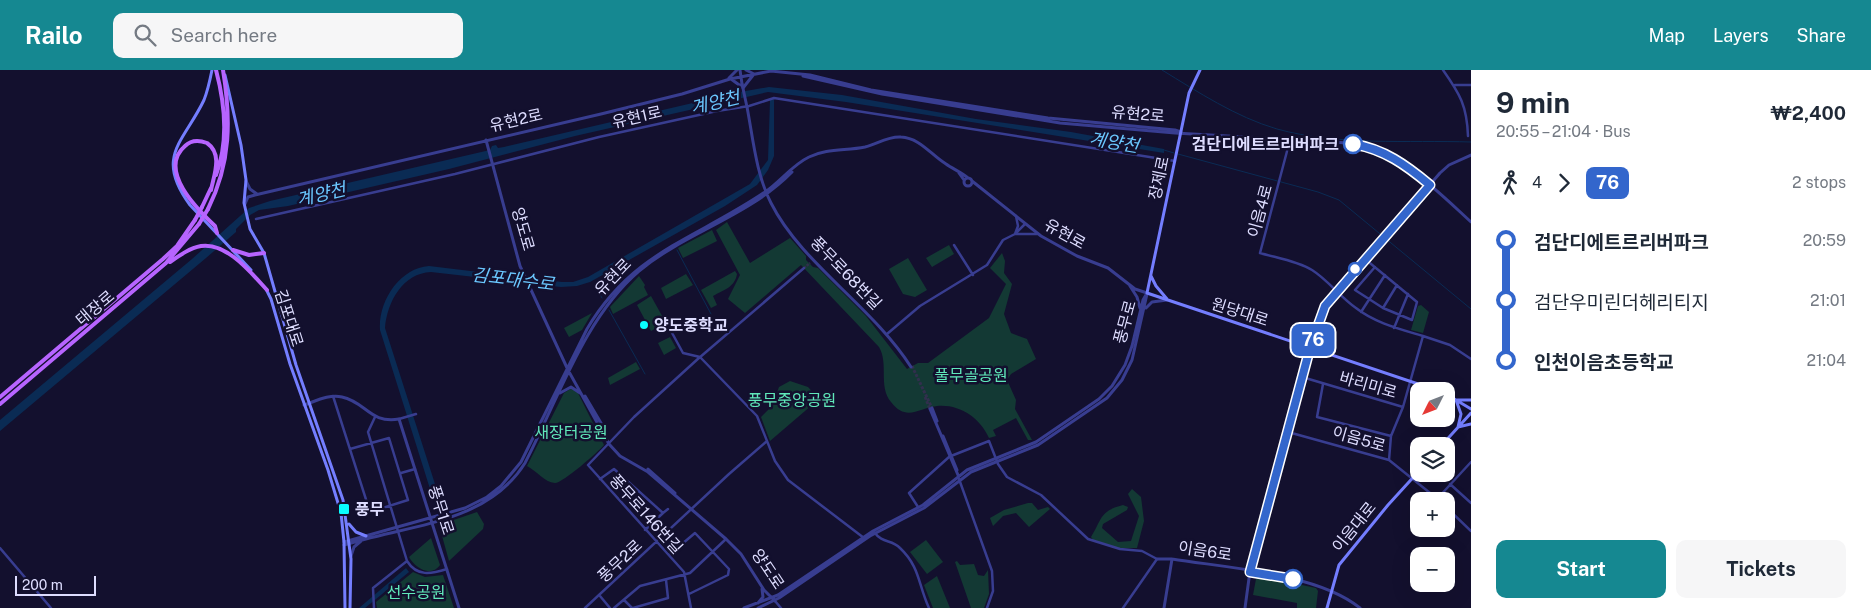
<!DOCTYPE html>
<meta charset="utf-8">
<style>
:root{--surface:#fff;--page:#f6f6f7;--text:#1f2937;--muted:#747a83;--accent:#158891}
body{margin:0;font-family:"Public Sans","Noto Sans KR",sans-serif;background:var(--page);color:var(--text);height:100vh;display:flex;flex-direction:column;font-size:19px;white-space:nowrap}
*{box-sizing:border-box;margin:0}
p{font-size:16px;color:var(--muted)}
.icon{flex:none;width:28px;height:28px;fill:none;stroke:currentColor;stroke-width:2;stroke-linecap:round;stroke-linejoin:round}
.map{position:relative;flex:1;overflow:hidden}
.sheet{display:flex;flex-direction:column;background:var(--surface);width:400px}
.sheet>*{flex:none}
.badge{padding:0 10px;border-radius:8px;font-size:18px;line-height:32px}
.needle{width:32px;rotate:228deg}
.buttons{position:absolute;left:1410px;top:312px;display:grid;gap:10px}
.buttons a{display:grid;place-items:center;width:45px;height:45px;border-radius:10px;background:var(--surface);box-shadow:0 5px 20px #0002;font-size:25px}
.scale{position:absolute;left:15px;bottom:12px;width:81px;box-sizing:border-box;padding-left:5px;border:2px solid #deddff;border-top:0;font-size:14px;line-height:18px;white-space:nowrap;color:#deddff;-webkit-text-stroke:4px #13102e;paint-order:stroke}
.map>.badge{position:absolute;translate:-50% -50%;box-shadow:0 0 0 2px #fff}
.legs{display:flex;align-items:center;gap:8px;height:55px;padding:0 25px;font-size:16px}
.legs p{margin-inline-start:auto}
.overview{display:flex;align-items:center;justify-content:space-between;height:85px;padding:0 25px}
h1{font-size:28px;font-weight:700;line-height:38px}
.primary-button{display:flex;gap:10px;margin-top:auto;padding:10px 25px}
.primary-button a{flex:1;height:58px;border-radius:10px;background:var(--accent);color:#fff;font-size:20px;font-weight:700;line-height:58px;text-align:center}
.primary-button a+a{background:var(--page);color:var(--text)}
ul{padding:0 25px;list-style:none}
li{display:flex;align-items:center;gap:18px;height:60px;font-size:19px}
li i{display:grid;place-items:center;width:8px;height:100%;margin:0 6px;background:currentColor}
li i::after{content:'';width:12px;height:12px;margin:-6px;border:4px solid;border-radius:50%;background:var(--surface)}
li p{margin-inline-start:auto}
li:first-child i{background:linear-gradient(#0000 50%,currentColor 0)}
li:last-child i{background:linear-gradient(currentColor 50%,#0000 0)}
header{display:flex;align-items:center;gap:30px;box-sizing:border-box;height:70px;padding:0 25px;background:var(--accent);color:#fff}
header strong{font-size:24px}
nav{display:flex;gap:28px;margin-inline-start:auto;font-size:18px}
.search{width:350px;height:45px;background:var(--page);display:flex;align-items:center;gap:12px;box-sizing:border-box;padding:0 18px;border-radius:10px;color:var(--muted);font-size:19px}
main{display:flex;flex:1;min-height:0}
.map>svg:first-child{display:block}
.green{fill:#133934}
.water{fill:#0a2b54}
.lines{fill:none;stroke-linecap:round;stroke-linejoin:round}
.stream{stroke:#0a2b54;stroke-width:1}
.minor-tunnel{stroke:#312f4d;stroke-width:2.5;stroke-dasharray:2.5 1;stroke-linecap:butt}
.tertiary-tunnel{stroke:#312f4d;stroke-width:3;stroke-dasharray:3 1.5;stroke-linecap:butt}
.minor{stroke:#383d90;stroke-width:2.5}
.tertiary{stroke:#383d90;stroke-width:3}
.secondary{stroke:#747eff;stroke-width:3}
.primary{stroke:#b764ff;stroke-width:4}
.tertiary-bridge{stroke:#383d90;stroke-width:3}
.primary-bridge{stroke:#b764ff;stroke-width:4}
.line-1-casing{stroke:#fff;stroke-width:11}
.line-1{stroke:#36c;stroke-width:8}
.stop-1-dot{fill:#fff;stroke:#36c;stroke-width:2.5}
.poi-dot{fill:#09fdff;stroke:#13102e;stroke-width:2}
.labels{text-anchor:middle;dominant-baseline:central;stroke-width:5;stroke-linejoin:round;paint-order:stroke}
.street-label{font-size:16px;fill:#deddff;stroke:#13102e}
.stop-label{font-size:16px;font-weight:bold;fill:#deddff;stroke:#13102e;text-anchor:end}
.poi-label{font-size:16px;font-weight:bold;fill:#deddff;stroke:#13102e;text-anchor:start}
.park-label{font-size:16px;fill:#60e8ba;stroke:#13102e}
.water-label{font-size:18px;font-style:italic;fill:#6bc8ff;stroke:#13102e}
</style>
<header>
<strong>Railo</strong>
<div class="search"><svg class="icon" aria-label="search" viewBox="0 0 24 24"><circle cx="10" cy="10" r="6"/><path d="M15 15l6 6"/></svg>Search here</div>
<nav><a>Map</a><a>Layers</a><a>Share</a></nav>
</header>
<main>
<div class="map">
<svg width="1471" height="538" viewBox="0 0 1471 538">
<rect width="100%" height="100%" fill="#13102e"/>
<path class="green" d="M 727,152 L 750,193 L 790,168 L 806,186 L 806,190 L 813,197 L 818,198 L 866,246 L 907,299 L 918,293 L 928,293 L 989,248 L 1006,214 L 990,198 L 1002,183 L 1005,191 L 1004,203 L 1012,214 L 1004,244 L 1011,263 L 1027,269 L 1036,289 L 1011,304 L 1007,310 L 1016,330 L 1015,339 L 1032,370 L 1028,370 L 1016,348 L 993,360 L 996,366 L 989,368 C 980,348 960,334 937,336 C 919,338 906,352 891,332 C 878,316 889,294 879,277 L 801,195 L 745,243 L 728,229 L 740,205 L 716,160 Z
M 712,160 L 717,171 L 683,188 L 678,178 Z
M 949,175 L 954,184 L 932,197 L 926,188 Z
M 908,188 L 927,220 L 915,227 L 903,224 L 889,199 Z
M 735,201 L 737,204 C 735,217 724,220 713,226 L 717,235 L 711,238 L 701,220 Z
M 686,204 L 693,215 L 666,229 L 661,218 Z
M 639,206 L 645,215 L 644,217 L 648,225 L 613,244 L 610,237 Z
M 651,226 L 666,253 L 651,261 L 637,235 Z
M 1421,235 L 1429,242 L 1423,263 L 1411,260 L 1418,236 Z
M 592,243 L 582,260 L 569,267 L 564,258 Z
M 670,267 L 676,278 L 664,285 L 658,273 Z
M 636,292 L 640,299 L 610,315 L 608,308 Z
M 790,311 L 808,317 L 819,329 L 770,371 L 761,347 L 772,336 L 779,317 Z
M 572,318 L 578,323 L 604,375 C 598,382 563,413 555,413 C 544,412 537,401 527,396 L 564,323 Z
M 1132,419 L 1141,427 L 1144,451 L 1137,478 L 1119,478 L 1093,470 L 1091,467 C 1102,450 1099,441 1123,435 L 1128,437 L 1127,440 L 1103,454 L 1102,458 L 1118,472 L 1131,471 L 1139,446 L 1128,424 Z
M 1028,433 L 1032,433 L 1038,440 L 1048,437 L 1050,439 L 1029,457 L 1016,443 L 1003,446 L 993,456 L 990,448 L 1004,440 Z
M 477,442 L 484,454 L 483,459 L 449,491 L 439,455 Z
M 431,468 L 440,495 C 431,508 415,498 409,487 Z
M 926,470 L 943,492 L 927,504 L 910,482 Z
M 957,491 L 960,495 L 974,494 L 978,505 L 984,506 L 988,500 L 989,524 L 984,538 L 971,538 L 955,492 Z
M 413,502 L 425,507 L 443,505 L 454,538 L 377,538 L 376,532 Z
M 937,506 L 950,538 L 933,538 L 924,515 Z
M 1259,506 L 1316,518 L 1318,521 L 1316,538 L 1297,538 L 1297,533 L 1253,525 L 1256,509 Z"/>
<path class="water" d="M 769,17 L 842,25 L 976,49 L 1071,62 L 1164,79 L 1164,83 L 846,32 L 768,22 L 575,66 L 449,99 L 288,136 L 259,140 L 250,145 L 236,159 L 236,162 L 206,188 L 0,361 L 0,350 L 192,189 L 249,138 L 270,131 L 490,80 L 492,76 L 496,75 L 498,78 L 504,77 L 740,22 Z
M 774,29 L 774,86 L 768,100 L 757,115 L 725,136 L 590,212 L 577,216 L 561,217 L 431,202 C 403,203 387,232 385,258 L 443,439 L 437,441 L 380,260 C 378,231 400,198 429,196 L 562,212 L 573,212 L 588,207 L 750,114 L 768,90 L 770,30 Z
M 406,498 L 409,502 L 365,538 L 359,538 Z"/>
<g class="lines">
<path class="stream" d="M 1162,0 C 1198,22 1236,47 1277,59 C 1339,76 1407,70 1471,72
M 1164,80 L 1174,83
M 1178,84 L 1318,122 L 1339,130 L 1471,239
M 677,180 L 711,244
M 595,215 L 602,228
M 609,240 L 645,304"/>
<path class="minor-tunnel" d="M 804,198 L 810,193"/>
<path class="tertiary-tunnel" d="M 912,296 L 932,338
M 925,327 L 930,339"/>
<path class="minor" d="M 1443,0 C 1460,24 1467,36 1468,66
M 1455,15 L 1471,15
M 1290,70 L 1260,183 C 1277,188 1297,191 1312,200 C 1328,210 1340,227 1356,238 C 1375,253 1400,259 1423,266 L 1403,337 L 1391,366 L 1389,390
M 1016,146 L 1018,156 L 1015,164 L 1037,164
M 256,149 L 455,104 L 599,67 L 717,41 L 749,36 L 774,28 L 1175,91
M 954,175 L 973,205
M 1365,189 L 1417,232 L 1412,250 L 1383,238 L 1355,220 L 1375,197
M 1383,238 L 1397,215
M 1361,242 L 1385,205
M 1394,258 L 1408,224
M 671,261 L 683,283 L 700,287
M 887,264 L 920,236 L 987,195 L 1003,170 L 1015,164 L 1025,154
M 1423,266 L 1450,275 L 1471,289
M 700,287 L 757,346 L 775,391 L 788,410 L 864,468
M 699,288 L 804,198
M 1302,307 L 1403,337
M 1323,314 L 1317,347 L 1391,366
M 333,326 L 370,442 L 408,430 L 389,368 L 350,379
M 399,349 L 416,344
M 1288,362 L 1389,390 L 1440,431
M 951,386 L 989,371 L 998,394 L 1007,407 L 1041,425 L 1088,469 L 1120,479 L 1142,481 L 1157,489 L 1123,538
M 401,403 L 415,399
M 600,409 L 614,399 L 663,443 L 645,460
M 959,409 L 992,501 L 993,521 L 987,538
M 1450,414 L 1471,433
M 1437,429 L 1471,392
M 918,437 L 909,423 L 949,387
M 1446,437 L 1471,461
M 663,443 L 668,439
M 874,462 C 883,474 891,469 900,478 C 920,497 918,514 929,538
M 0,478 L 51,538
M 669,485 L 695,463 L 729,499 L 728,505 L 689,524
M 407,491 C 417,507 431,504 447,499
M 600,526 L 610,538
M 624,530 L 632,538
M 775,531 L 781,538
M 374,538 L 373,518 L 407,491 L 368,362 L 375,347
M 585,538 L 729,404 L 767,371
M 614,538 L 640,516 L 690,503 L 726,469
M 633,538 L 668,528 L 666,510
M 691,538 L 684,502 L 588,395 L 634,347 L 700,287"/>
<path class="tertiary" d="M 740,0 L 742,14
M 803,6 L 882,24 L 1060,53 L 1175,63 L 1348,73 C 1399,81 1434,118 1471,152
M 729,8 L 737,0
M 731,9 L 742,17
M 743,18 L 754,4 L 746,0
M 747,37 C 753,68 756,104 771,133 C 801,193 873,237 911,297
M 486,70 L 520,196 L 568,300 L 609,374 L 620,386 L 648,402 L 726,469 L 741,484 L 764,520 L 775,531
M 959,103 L 964,110
M964 112a4 4 0 1 1 8 0a4 4 0 1 1-8 0Z
M 246,111 L 250,119 L 257,124
M 972,111 L 1041,166 L 1077,186 L 1108,198 L 1135,219 L 1147,223
M 245,134 L 248,127 L 255,125 L 601,44 L 682,24 L 730,9 L 771,1 L 810,5 L 871,20 L 1048,48 L 1175,60 L 1181,62
M 1130,216 L 1137,227 L 1140,238
M 1146,238 L 1152,232 L 1167,230
M 560,323 L 571,317 L 580,323
M 585,326 L 601,353
M 304,335 C 316,331 329,324 342,327 C 366,332 370,354 399,349 L 459,538
M 932,338 L 937,351
M 930,339 L 958,405
M 943,366 L 957,400
M 648,399 L 675,423
M 344,472 L 465,438 L 487,427 L 501,416 L 521,392 L 587,259 C 633,181 696,169 765,122 C 780,112 792,95 809,87 C 827,78 846,81 865,77 C 877,74 888,66 901,67 C 920,68 931,85 946,94 C 953,99 961,102 968,108
M 344,475 C 407,455 487,454 525,393 C 558,330 584,248 639,201 C 686,162 748,147 792,102
M 351,486 L 354,477 L 361,471
M 1157,489 L 1172,489 C 1228,498 1317,503 1360,538
M 758,533 L 763,527 L 762,519
M 744,538 L 778,525 L 873,461 L 923,435 L 967,400 L 1036,372 L 1099,329 L 1112,316 L 1125,295 L 1132,276 L 1143,230 L 1147,223
M 758,538 L 779,528 L 870,466 L 924,438 L 971,402 L 1038,375 L 1107,328 L 1122,310 L 1132,290 L 1147,224
M 1164,538 L 1172,489
M 1245,538 L 1250,501 L 1310,278 L 1325,236 L 1440,103 L 1449,95 L 1471,85"/>
<path class="secondary" d="M 212,0 C 210,10 208,20 204,30 C 184,72 154,86 190,135 L 251,200
M 1200,0 L 1189,23 L 1147,223 L 1439,321
M 225,5 L 241,75 L 246,110 L 244,133 L 250,159 L 264,183 L 296,295 L 343,430 L 351,489 L 350,538
M 1151,206 L 1156,216 L 1167,229
M 266,219 L 271,229 L 290,294 L 328,400 L 341,443 L 344,472 L 345,538
M 1446,324 L 1471,339
M 1456,330 L 1461,344 L 1458,357 L 1471,354
M 1457,330 L 1471,330
M 1441,376 L 1471,343
M 349,454 L 356,462 L 366,466
M 1327,538 L 1339,495 L 1388,435 L 1419,401"/>
<path class="primary" d="M 216,0 C 225,34 229,71 216,105
M 211,120 C 214,105 223,84 207,73 C 199,70 191,70 185,76 C 157,100 198,140 215,156 L 217,163
M 202,137 L 211,118
M 208,139 C 231,93 231,49 223,0
M 233,180 L 249,185 L 264,183
M 170,192 C 180,185 190,178 201,176 C 227,172 252,204 267,220
M 0,327 L 163,189 L 177,176 L 195,150
M 0,334 L 166,193 L 199,154"/>
<path class="tertiary-bridge" d="M 742,14 L 747,37"/>
<path class="primary-bridge" d="M 195,150 L 202,137
M 199,154 L 208,139"/>
</g>
<g class="lines">
<defs>
<path id="line-1" d="M 1293,509 L 1250,502 L 1310,278 L 1325,236 L 1430,115 C 1406,95 1384,79 1353,74"/>
</defs>
<use href="#line-1" class="line-1-casing"/>
<use href="#line-1" class="line-1"/>
</g>
<g class="stop-1-dot">
<circle cx="1353" cy="74" r="9"/>
<circle cx="1355" cy="199" r="6"/>
<circle cx="1293" cy="509" r="9"/>
</g>
<g class="poi-dot">
<circle cx="644" cy="255" r="5"/>
<rect x="338" y="433" width="12" height="12" rx="2.5"/>
</g>
<g class="labels">
<g class="street-label">
<text transform="translate(1138 44) rotate(5)">유현2로</text>
<text transform="translate(637 47) rotate(-13)">유현1로</text>
<text transform="translate(516 50) rotate(-13)">유현2로</text>
<text transform="translate(1159 108) rotate(-78)">장제로</text>
<text transform="translate(1260 141) rotate(-75)">이음4로</text>
<text transform="translate(523 159) rotate(74)">양도로</text>
<text transform="translate(1065 164) rotate(29)">유현로</text>
<text transform="translate(846 203) rotate(46)">풍무로68번길</text>
<text transform="translate(613 207) rotate(-46)">유현로</text>
<text transform="translate(95 238) rotate(-40)">태장로</text>
<text transform="translate(1240 242) rotate(18)">원당대로</text>
<text transform="translate(289 248) rotate(72)">김포대로</text>
<text transform="translate(1125 252) rotate(-75)">풍무로</text>
<text transform="translate(1368 315) rotate(16)">바리미로</text>
<text transform="translate(1359 369) rotate(16)">이음5로</text>
<text transform="translate(441 440) rotate(72)">풍무1로</text>
<text transform="translate(646 444) rotate(48)">풍무로146번길</text>
<text transform="translate(1354 457) rotate(-51)">이음대로</text>
<text transform="translate(1205 481) rotate(9)">이음6로</text>
<text transform="translate(620 491) rotate(-43)">풍무2로</text>
<text transform="translate(768 499) rotate(56)">양도로</text>
</g>
<g class="stop-label">
<text x="1339" y="74">검단디에트르리버파크</text>
</g>
<g class="poi-label">
<text x="654" y="255">양도중학교</text>
<text x="355" y="439">풍무</text>
</g>
<g class="park-label">
<text x="971" y="305">풀무골공원</text>
<text x="792" y="330">풍무중앙공원</text>
<text x="571" y="362">새장터공원</text>
<text x="416" y="522">선수공원</text>
</g>
<g class="water-label">
<text transform="translate(715 32) rotate(-13)">계양천</text>
<text transform="translate(1114 72) rotate(9)">계양천</text>
<text transform="translate(321 124) rotate(-13)">계양천</text>
<text transform="translate(513 209) rotate(7)">김포대수로</text>
</g>
</g>
</svg>
<div class="buttons">
<a><svg class="needle" viewBox="-14 -14 28 28"><path d="M0-13l5 13h-10z" fill="#e53935"/><path d="M0 13l5-13h-10z" fill="#747a83"/></svg></a>
<a><svg class="icon" aria-label="layers" viewBox="0 0 24 24"><path d="M12 4l9 5-9 5-9-5zM3 14l9 5 9-5"/></svg></a>
<a>+</a>
<a>−</a>
</div>
<div class="scale">200 m</div>
<b class="badge" style="left:1313px;top:270px;background:#36c;color:#fff">76</b>
</div>
<section class="sheet">
<div class="overview"><div><h1>9 min</h1><p>20:55 – 21:04 · Bus</p></div><b>₩2,400</b></div>
<div class="legs"><svg class="icon" aria-label="walk" viewBox="0 0 24 24"><circle cx="13" cy="4" r="2"/><path d="M13 8l-2 6 4 7M11 14l-3 7M7 12l3-4h3l4 4"/></svg>4<svg class="icon" aria-label="forward" viewBox="0 0 24 24"><path d="M9 5l7 7-7 7"/></svg><b class="badge" style="background:#36c;color:#fff">76</b><p>2 stops</p></div>
<ul>
<li><i style="color:#36c"></i><b>검단디에트르리버파크</b><p>20:59</p></li>
<li><i style="color:#36c"></i><span>검단우미린더헤리티지</span><p>21:01</p></li>
<li><i style="color:#36c"></i><b>인천이음초등학교</b><p>21:04</p></li>
</ul>
<div class="primary-button"><a>Start</a><a>Tickets</a></div>
</section>
</main>
